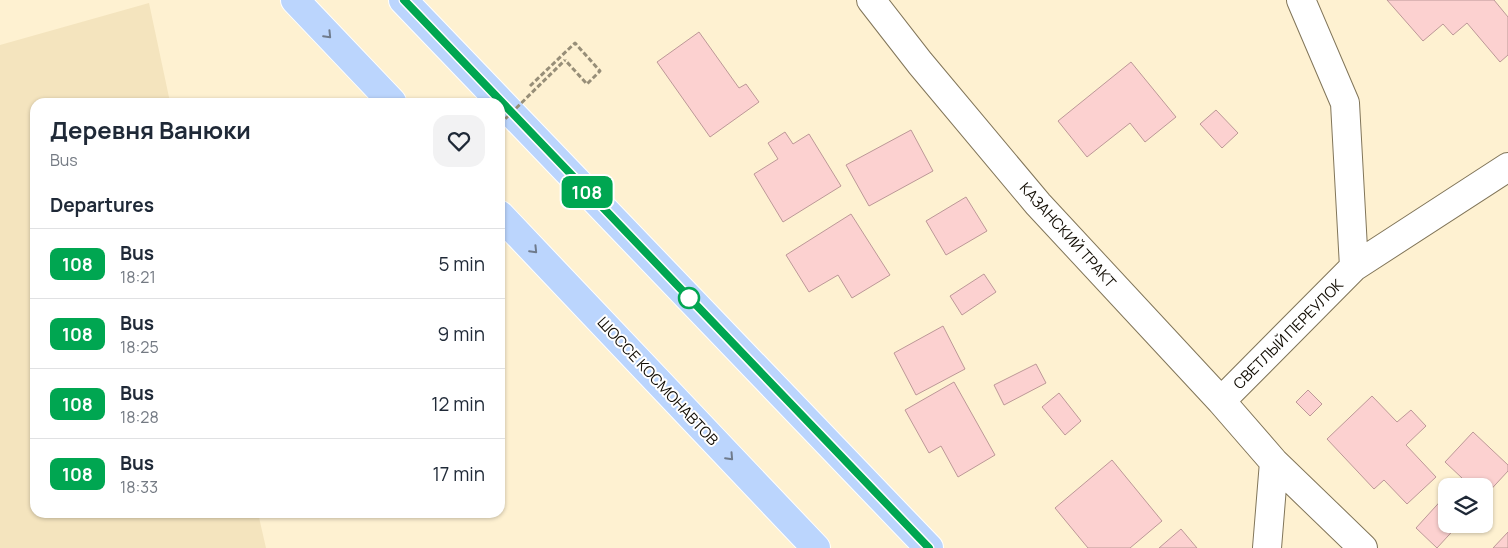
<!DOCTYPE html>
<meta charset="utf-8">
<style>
:root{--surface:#fff;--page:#f2f2f3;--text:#1f2937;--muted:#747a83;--line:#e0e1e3}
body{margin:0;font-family:Manrope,sans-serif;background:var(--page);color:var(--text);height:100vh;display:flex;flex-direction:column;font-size:19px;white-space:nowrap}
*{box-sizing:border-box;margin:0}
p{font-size:16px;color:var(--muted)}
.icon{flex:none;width:28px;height:28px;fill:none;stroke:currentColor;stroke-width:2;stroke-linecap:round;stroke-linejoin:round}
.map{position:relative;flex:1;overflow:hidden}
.drawer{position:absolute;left:30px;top:98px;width:475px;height:420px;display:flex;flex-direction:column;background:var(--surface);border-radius:15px;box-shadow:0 1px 4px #0004}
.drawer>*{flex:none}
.badge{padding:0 10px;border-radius:8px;font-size:18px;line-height:32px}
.buttons{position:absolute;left:1438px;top:478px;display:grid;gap:10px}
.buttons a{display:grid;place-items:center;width:55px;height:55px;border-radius:10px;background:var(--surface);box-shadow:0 1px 4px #0004;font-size:25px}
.map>.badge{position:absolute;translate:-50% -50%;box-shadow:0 0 0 2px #fff}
h2{padding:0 20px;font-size:19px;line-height:45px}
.round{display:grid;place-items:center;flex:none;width:52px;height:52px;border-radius:15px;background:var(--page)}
.head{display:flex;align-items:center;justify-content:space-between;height:85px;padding:0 20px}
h1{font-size:24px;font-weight:700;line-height:38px}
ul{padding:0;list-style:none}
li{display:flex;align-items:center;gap:15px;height:70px;padding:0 20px;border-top:1px solid var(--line)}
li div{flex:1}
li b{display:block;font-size:19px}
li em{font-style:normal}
li .badge{min-width:55px;font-weight:700;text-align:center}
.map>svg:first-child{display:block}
.built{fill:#f4e4be}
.building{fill:#fcd1d0;stroke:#bc9897}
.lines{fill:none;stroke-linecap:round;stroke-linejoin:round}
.street-casing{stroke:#817559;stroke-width:30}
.primary-casing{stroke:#fff;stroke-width:30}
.path{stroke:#978e78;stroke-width:3;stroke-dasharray:5 2.5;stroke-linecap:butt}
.street{stroke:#fff;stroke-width:28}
.primary{stroke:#bbd5fd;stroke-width:28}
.path-bridge{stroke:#978e78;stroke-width:3;stroke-dasharray:5 2.5;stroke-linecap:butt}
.oneway{stroke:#6f7b8d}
.line-casing{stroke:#fff;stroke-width:11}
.line{stroke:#00a651;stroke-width:8}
.stop-dot{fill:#fff;stroke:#00a651;stroke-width:2.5}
.labels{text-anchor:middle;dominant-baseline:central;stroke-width:4;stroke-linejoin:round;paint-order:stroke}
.street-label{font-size:15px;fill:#120d04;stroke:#fff}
</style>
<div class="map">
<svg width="1508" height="548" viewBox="0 0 1508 548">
<rect width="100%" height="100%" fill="#fef1d1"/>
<path class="built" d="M 149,3 L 170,102 L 35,102 L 35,512 L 258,513 L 266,548 L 0,548 L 0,45 Z"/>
<path class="building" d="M 1387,0 L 1494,0 L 1508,17 L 1508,55 L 1500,62 L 1467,23 L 1453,35 L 1443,24 L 1423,41 Z
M 699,32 L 739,88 L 746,84 L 759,102 L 710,137 L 657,62 Z
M 1131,62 L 1176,117 L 1145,142 L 1130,123 L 1087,157 L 1058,121 Z
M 1216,110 L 1238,133 L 1222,148 L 1200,124 Z
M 911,130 L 933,171 L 869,206 L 846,165 Z
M 785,132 L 793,144 L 809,134 L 841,186 L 783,222 L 754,174 L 778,159 L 768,143 Z
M 966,197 L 987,231 L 946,255 L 926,221 Z
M 851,214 L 890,275 L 852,298 L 838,275 L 809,292 L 786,255 Z
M 984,274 L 996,292 L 962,315 L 950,296 Z
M 943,326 L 965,369 L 916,395 L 894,353 Z
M 1036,364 L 1046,383 L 1004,405 L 994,385 Z
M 954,382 L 995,455 L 958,477 L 941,446 L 929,453 L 905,410 Z
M 1308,390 L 1322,404 L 1310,416 L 1296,402 Z
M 1059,393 L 1081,421 L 1065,435 L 1042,407 Z
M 1372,396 L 1397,422 L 1411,410 L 1426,426 L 1406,445 L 1436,477 L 1407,504 L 1384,480 L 1374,489 L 1327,439 Z
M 1473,432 L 1508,465 L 1508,471 L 1484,497 L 1484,486 L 1455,486 L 1462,478 L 1445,462 Z
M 1112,460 L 1162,521 L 1130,548 L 1088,548 L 1055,508 Z
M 1446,495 L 1446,524 L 1459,524 L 1437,548 L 1416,528 Z
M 1181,529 L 1197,548 L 1159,548 Z
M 1508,532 L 1508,548 L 1493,548 Z"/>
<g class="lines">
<defs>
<path id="street" d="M 871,0 L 920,63 L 1038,204 L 1221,401 L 1274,462 L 1363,548
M 1354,267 L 1508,167
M 1221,401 L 1354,267 L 1345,103 L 1301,0
M 1267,548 L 1274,462"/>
<path id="primary" d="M 295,0 L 392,102
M 403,0 L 929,548
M 500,215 L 816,548"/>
</defs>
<use href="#street" class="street-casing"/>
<use href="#primary" class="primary-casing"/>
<path class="path" d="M 530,86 L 575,43 L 600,71 L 587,84 L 565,60"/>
<use href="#street" class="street"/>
<use href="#primary" class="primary"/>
<path class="path-bridge" d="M 500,124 L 565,60"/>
</g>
<defs><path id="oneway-chevron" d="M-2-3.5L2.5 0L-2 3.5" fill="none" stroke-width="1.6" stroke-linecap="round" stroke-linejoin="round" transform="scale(1.25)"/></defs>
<g class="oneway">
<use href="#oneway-chevron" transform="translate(328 35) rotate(46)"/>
<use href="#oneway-chevron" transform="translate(534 250) rotate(46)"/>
<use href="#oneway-chevron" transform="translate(730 457) rotate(47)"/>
</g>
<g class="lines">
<defs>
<path id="line" d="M 404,0 L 929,548"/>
</defs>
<use href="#line" class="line-casing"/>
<use href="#line" class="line"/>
</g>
<circle class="stop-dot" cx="689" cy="298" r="10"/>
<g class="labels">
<g class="street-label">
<text transform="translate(1068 235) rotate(48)">КАЗАНСКИЙ ТРАКТ</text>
<text transform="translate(1288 334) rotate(-45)">СВЕТЛЫЙ ПЕРЕУЛОК</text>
<text transform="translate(658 381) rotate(47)">ШОССЕ КОСМОНАВТОВ</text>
</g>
</g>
</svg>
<div class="buttons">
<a><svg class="icon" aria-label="layers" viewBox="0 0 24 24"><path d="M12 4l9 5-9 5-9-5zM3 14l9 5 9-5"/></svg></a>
</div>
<b class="badge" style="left:587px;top:192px;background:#00a651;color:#fff">108</b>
<section class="drawer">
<div class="head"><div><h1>Деревня Ванюки</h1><p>Bus</p></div><a class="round"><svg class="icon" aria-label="heart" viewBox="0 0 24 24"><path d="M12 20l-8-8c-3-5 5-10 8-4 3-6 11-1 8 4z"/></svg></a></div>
<h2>Departures</h2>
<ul>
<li><span class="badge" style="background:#00a651;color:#fff">108</span><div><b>Bus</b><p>18:21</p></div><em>5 min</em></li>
<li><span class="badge" style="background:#00a651;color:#fff">108</span><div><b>Bus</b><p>18:25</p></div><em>9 min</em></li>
<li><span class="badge" style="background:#00a651;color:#fff">108</span><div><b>Bus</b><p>18:28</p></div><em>12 min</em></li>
<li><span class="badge" style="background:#00a651;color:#fff">108</span><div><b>Bus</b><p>18:33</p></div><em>17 min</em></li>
</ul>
</section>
</div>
